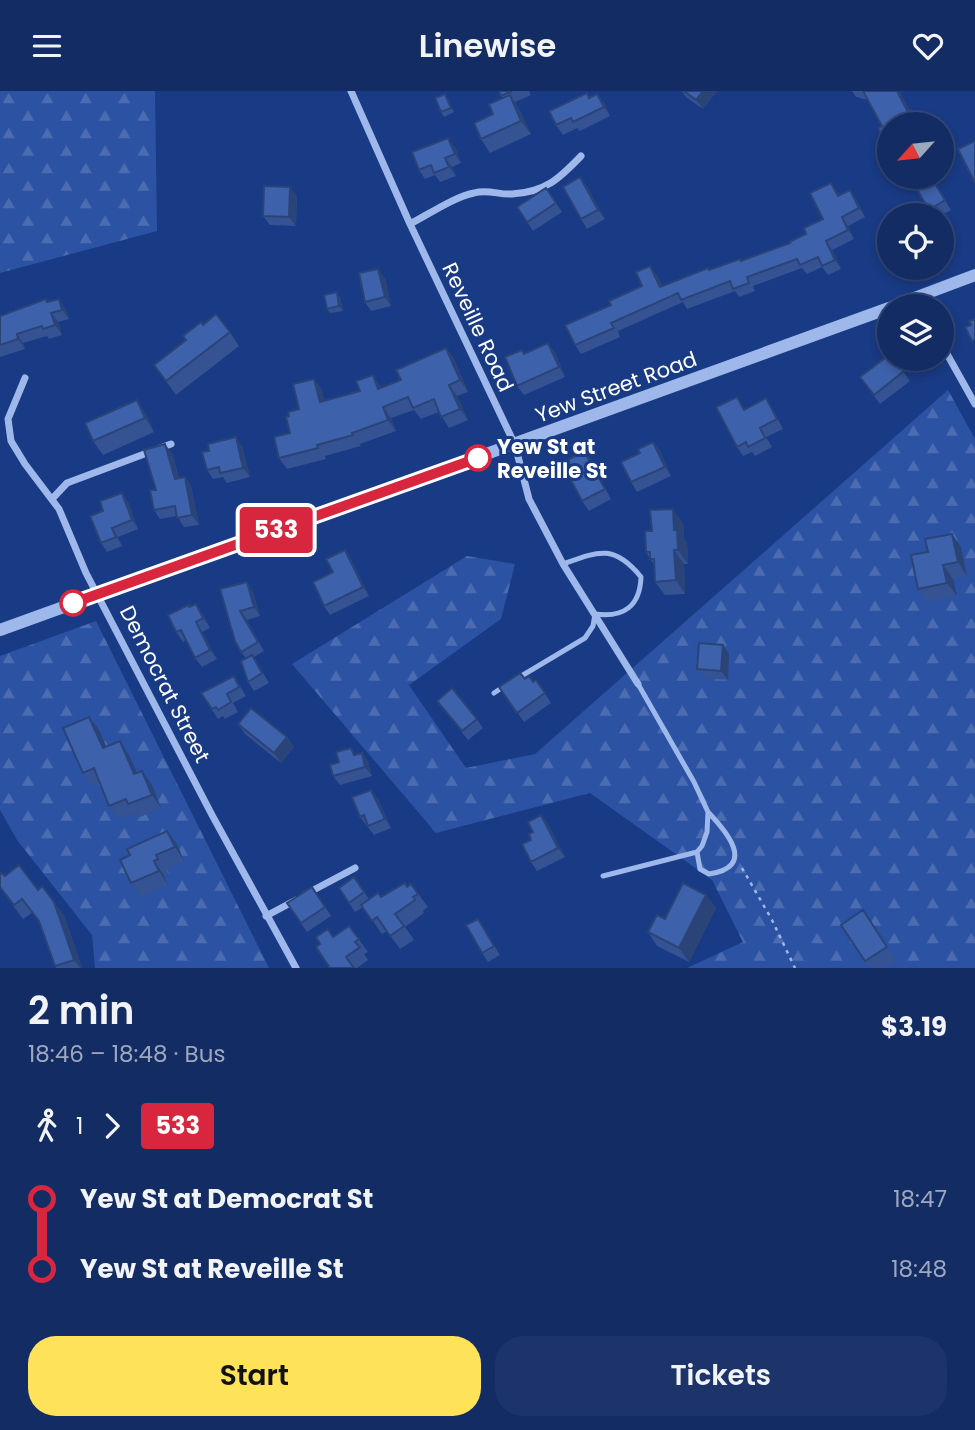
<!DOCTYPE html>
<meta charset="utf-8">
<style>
:root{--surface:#132c63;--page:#1c3469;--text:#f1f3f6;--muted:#9da7be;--line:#324878;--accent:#fee35a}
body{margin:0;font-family:Poppins,sans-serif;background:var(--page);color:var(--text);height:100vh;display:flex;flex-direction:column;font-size:26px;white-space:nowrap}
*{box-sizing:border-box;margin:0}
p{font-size:23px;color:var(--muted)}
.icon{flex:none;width:38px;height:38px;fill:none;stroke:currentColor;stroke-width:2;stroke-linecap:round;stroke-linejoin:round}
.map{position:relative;height:877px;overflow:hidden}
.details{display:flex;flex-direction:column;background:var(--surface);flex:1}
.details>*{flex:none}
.badge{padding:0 14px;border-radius:5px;font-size:24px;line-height:46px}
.needle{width:46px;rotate:243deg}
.fabs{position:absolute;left:877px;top:21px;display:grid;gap:14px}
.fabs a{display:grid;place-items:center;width:77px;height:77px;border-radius:50%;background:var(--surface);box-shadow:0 4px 10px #0003,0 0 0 2px var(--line);font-size:35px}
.map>.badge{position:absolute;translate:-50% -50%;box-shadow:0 0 0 4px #fff}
.legs{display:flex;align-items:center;gap:10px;height:77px;padding:0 28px;font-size:23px}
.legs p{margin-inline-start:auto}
.head{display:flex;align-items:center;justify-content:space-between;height:119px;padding:0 28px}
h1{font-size:38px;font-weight:600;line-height:52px}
.primary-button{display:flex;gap:14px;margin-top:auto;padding:14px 28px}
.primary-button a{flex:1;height:80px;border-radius:28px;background:var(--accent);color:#111;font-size:28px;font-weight:600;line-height:80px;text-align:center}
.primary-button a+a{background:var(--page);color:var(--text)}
ul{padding:0 28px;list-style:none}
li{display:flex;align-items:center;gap:24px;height:70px;font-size:26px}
li i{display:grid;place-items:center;width:10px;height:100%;margin:0 9px;background:currentColor}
li i::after{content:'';width:18px;height:18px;margin:-9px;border:5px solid;border-radius:50%;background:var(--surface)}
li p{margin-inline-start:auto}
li:first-child i{background:linear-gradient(#0000 50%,currentColor 0)}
li:last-child i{background:linear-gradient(currentColor 50%,#0000 0)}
header{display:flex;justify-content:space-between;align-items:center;height:91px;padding:0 28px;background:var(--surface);font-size:32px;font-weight:600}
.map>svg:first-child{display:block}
.forest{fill:url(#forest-firs)}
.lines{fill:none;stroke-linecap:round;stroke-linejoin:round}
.path{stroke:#9fb8eb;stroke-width:2.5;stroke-dasharray:3.5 5;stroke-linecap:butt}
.service{stroke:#9fb8eb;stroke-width:5}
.minor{stroke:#9fb8eb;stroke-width:7}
.tertiary{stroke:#9fb8eb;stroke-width:12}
.wall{fill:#355393}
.shaded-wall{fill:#2b4478}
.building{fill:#3e61ab;stroke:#2b4478;stroke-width:2}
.line-1-casing{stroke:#fff;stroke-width:16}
.line-1{stroke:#d7263d;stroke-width:10}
.stop-1-dot{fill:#fff;stroke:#d7263d;stroke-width:3.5}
.labels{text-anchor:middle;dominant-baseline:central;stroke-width:6;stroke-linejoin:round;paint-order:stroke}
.street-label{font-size:21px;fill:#fff;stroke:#193a84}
.stop-label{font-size:21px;font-weight:bold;fill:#fff;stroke:#193a84;text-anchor:start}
</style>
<header><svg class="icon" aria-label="menu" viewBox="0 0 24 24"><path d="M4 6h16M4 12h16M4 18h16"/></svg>Linewise<svg class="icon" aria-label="heart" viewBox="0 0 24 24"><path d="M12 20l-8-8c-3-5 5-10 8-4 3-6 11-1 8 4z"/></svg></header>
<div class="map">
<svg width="975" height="877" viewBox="0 0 975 877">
<defs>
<pattern id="forest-firs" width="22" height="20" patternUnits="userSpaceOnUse" patternTransform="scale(1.75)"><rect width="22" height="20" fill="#2c52a3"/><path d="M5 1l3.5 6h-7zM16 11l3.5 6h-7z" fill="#4c6cb1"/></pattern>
</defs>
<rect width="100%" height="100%" fill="#193a84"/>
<path class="forest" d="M 0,0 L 155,0 L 157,140 L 0,182 Z
M 948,299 L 975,348 L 975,877 L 687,877 L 743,851 L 712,789 L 590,702 L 436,742 L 292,573 L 467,465 L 515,473 L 501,528 L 409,594 L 466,677 L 535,663 Z
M 96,530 L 269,877 L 95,877 L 92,844 L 17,749 L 0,719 L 0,565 Z"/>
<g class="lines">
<path class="path" d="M 742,777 L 772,829 L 795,877"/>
<path class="service" d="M 518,587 L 585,547 L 593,535 L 595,523 C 624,527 640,515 641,486 C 614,453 599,460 563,473
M 494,602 L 506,594
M 697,761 L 700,778 L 709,783 C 757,776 727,741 708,721
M 603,785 L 697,761 L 702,755 L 707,741 L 708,721 L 694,691 L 638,593"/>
<path class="minor" d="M 351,0 L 410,133 L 515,354 L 529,408 L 563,473 L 638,593
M 410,133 C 429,123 454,106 474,102 C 488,98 499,104 512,103 C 546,101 560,87 581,65
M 942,254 L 975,313
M 25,287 L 8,328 L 11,350 L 25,373 L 59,418 L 86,482 L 212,724 L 296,877
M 52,408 L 67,392 L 171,353
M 306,803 L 355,777
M 266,825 L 296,809"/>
<path class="tertiary" d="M 893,215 L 975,184
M 0,539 L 889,217"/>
</g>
<path class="wall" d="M 499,0 L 529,0 L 531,4 L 515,11 L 519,18 L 531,43 L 490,62 L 481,48 L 503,7 Z
M 682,0 L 717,0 L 703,18 L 686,6 Z
M 852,0 L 899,0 L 910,20 L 882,35 L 868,9 L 856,6 Z
M 445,3 L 454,21 L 444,26 L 441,21 Z
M 597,3 L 604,12 L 610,25 L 580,40 L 577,37 L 563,44 L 556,34 L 590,7 Z
M 455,56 L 461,72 L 452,76 L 456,85 L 440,91 L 435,84 L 425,88 L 419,79 Z
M 580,86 L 605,128 L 587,138 L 581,128 Z
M 931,86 L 951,119 L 942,124 L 933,124 L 929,119 Z
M 546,97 L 562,121 L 533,140 L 517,116 Z
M 850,99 L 856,108 L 865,126 L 848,135 L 854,148 L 832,159 L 841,178 L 828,184 L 822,176 L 807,183 L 802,177 L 753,195 L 755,200 L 739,206 L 735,200 L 687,218 L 683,211 L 618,240 L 620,246 L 581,263 L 575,254 L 611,214 L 642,195 L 657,184 L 662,195 L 741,169 L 790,152 L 806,143 L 823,128 L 838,101 L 839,104 Z
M 297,105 L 296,135 L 270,134 L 263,125 Z
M 385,187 L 391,215 L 371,220 L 365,211 Z
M 340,206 L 343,220 L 330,222 L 327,218 Z
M 46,208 L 48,211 L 65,217 L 69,228 L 58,231 L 62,244 L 49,248 L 47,245 L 23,252 L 25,258 L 0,266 L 0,225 Z
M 230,241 L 239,255 L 176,304 L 154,274 L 186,249 Z
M 548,252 L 555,262 L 565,286 L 524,304 L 517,295 L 525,263 Z
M 446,257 L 454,268 L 468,301 L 457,305 L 468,329 L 449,337 L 439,321 L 421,328 L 414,319 L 391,327 L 396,340 L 360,353 L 361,355 L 325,365 L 326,368 L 287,378 L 279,367 L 290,342 L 289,325 L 299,318 L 314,288 L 322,299 L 324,310 L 381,297 L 401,289 Z
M 894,268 L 910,290 L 880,313 L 860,286 Z
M 766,307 L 772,317 L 783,338 L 766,346 L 772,356 L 755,365 L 752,361 L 743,365 L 737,356 L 745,318 Z
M 146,323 L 154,341 L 103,364 L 93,350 Z
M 653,351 L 660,360 L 671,385 L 637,401 L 631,391 L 640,362 Z
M 242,355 L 250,386 L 227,392 L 223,386 L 213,388 L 207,379 Z
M 584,360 L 591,369 L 611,408 L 589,420 L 582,410 Z
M 172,362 L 179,387 L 185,386 L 191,395 L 199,434 L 184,436 L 177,425 L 160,428 L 154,419 L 156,399 Z
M 122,402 L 128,411 L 138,438 L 118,446 L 122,455 L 107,461 L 101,452 L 103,420 Z
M 683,432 L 684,448 L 687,452 L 688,473 L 684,473 L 685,503 L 665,504 L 655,491 L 654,474 L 646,461 L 652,440 Z
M 961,456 L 967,485 L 953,488 L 957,505 L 927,511 L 918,498 Z
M 351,468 L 369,505 L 330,524 L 324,515 L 333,481 Z
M 220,498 L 253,501 L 260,525 L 247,529 L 264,560 L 254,566 L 269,592 L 254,600 L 248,591 L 246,567 L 241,561 Z
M 189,516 L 202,522 L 210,537 L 202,541 L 217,568 L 202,576 L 195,567 L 186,549 L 183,551 L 176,541 Z
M 723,554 L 729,563 L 728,589 L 704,587 L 697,578 Z
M 234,585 L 246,605 L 233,612 L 238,621 L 225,628 L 223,625 L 218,628 L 201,602 Z
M 525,588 L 533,591 L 536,589 L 551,612 L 524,631 L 499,596 Z
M 437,610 L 477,628 L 483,637 L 468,649 Z
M 238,633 L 287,646 L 294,656 L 281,672 L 245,643 Z
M 99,639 L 106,656 L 120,650 L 129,664 L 137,682 L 142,680 L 152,694 L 161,717 L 138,727 L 134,722 L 119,728 L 109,715 L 100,692 L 92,695 L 83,682 Z
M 362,662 L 368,671 L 372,685 L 340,694 L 333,685 L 339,671 Z
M 371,699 L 378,708 L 391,737 L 374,744 L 360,726 Z
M 541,724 L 548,733 L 565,766 L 537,780 L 531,771 L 531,749 L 533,741 Z
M 177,753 L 184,770 L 166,778 L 168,782 L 164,784 L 168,794 L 141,806 L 131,792 L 120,769 Z
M 5,785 L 38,799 L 64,824 L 82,877 L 56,877 L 40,832 L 32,822 L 23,828 L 0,797 Z
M 354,786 L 369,808 L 381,806 L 407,796 L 411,793 L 428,816 L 423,820 L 424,822 L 405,836 L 414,849 L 400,858 L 387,840 L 382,843 L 363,816 L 355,821 L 339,797 Z
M 312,796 L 331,825 L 307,841 L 287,812 Z
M 706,804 L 716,817 L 689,871 L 657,855 L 648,841 L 665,828 Z
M 863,819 L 896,870 L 885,877 L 870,877 L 841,834 Z
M 478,828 L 500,864 L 488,871 L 482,862 Z
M 349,835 L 368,861 L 364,863 L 368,869 L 357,877 L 330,877 L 333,846 Z"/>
<path class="shaded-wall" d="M 703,0 L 717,0 L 703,18 L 696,9 Z
M 897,0 L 899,0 L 917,33 L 908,21 Z
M 597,3 L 604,12 L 610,25 L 604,16 Z
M 510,4 L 519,18 L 531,43 L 521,30 Z
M 448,47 L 455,56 L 461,72 L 455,63 Z
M 445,67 L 452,76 L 456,85 L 449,76 Z
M 580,86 L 587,95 L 605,128 L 598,119 Z
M 290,96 L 297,105 L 296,135 L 289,126 Z
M 850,99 L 856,108 L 865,126 L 859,117 Z
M 842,126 L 848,135 L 854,148 L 848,139 Z
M 826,150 L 832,159 L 841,178 L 835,169 Z
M 650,175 L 657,184 L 666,205 L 660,196 Z
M 378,178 L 385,187 L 391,215 L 385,206 Z
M 337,201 L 340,206 L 343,220 L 339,215 Z
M 59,208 L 65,217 L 69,228 L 62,219 Z
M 51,222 L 58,231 L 62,244 L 55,234 Z
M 17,243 L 23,252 L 25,258 L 18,248 Z
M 548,252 L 555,262 L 565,286 L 559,276 Z
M 446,257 L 454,268 L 468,301 L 460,289 Z
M 373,284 L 381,296 L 386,309 L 378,298 Z
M 314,288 L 322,299 L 328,323 L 320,311 Z
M 449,294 L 457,305 L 468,329 L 460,318 Z
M 137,309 L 146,323 L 154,341 L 145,327 Z
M 383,316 L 391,327 L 396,340 L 388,329 Z
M 236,346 L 242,355 L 250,386 L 243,377 Z
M 653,351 L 660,360 L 671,385 L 665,376 Z
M 165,353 L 172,362 L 181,397 L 175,388 Z
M 584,360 L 591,369 L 611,408 L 605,398 Z
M 185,386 L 191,395 L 199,434 L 192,424 Z
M 122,402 L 128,411 L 138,438 L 132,429 Z
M 673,418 L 683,432 L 684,448 L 687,452 L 688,473 L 678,459 L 674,439 Z
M 112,437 L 118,446 L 122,455 L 116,446 Z
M 952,443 L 961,456 L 967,485 L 958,471 Z
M 345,459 L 351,468 L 369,505 L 363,496 Z
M 674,459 L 684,473 L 685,503 L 676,489 Z
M 943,474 L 953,488 L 957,505 L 947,492 Z
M 247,491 L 253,501 L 260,525 L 254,516 Z
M 196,513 L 202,522 L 210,537 L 203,527 Z
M 240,520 L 247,529 L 264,560 L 258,551 Z
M 196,531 L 202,541 L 217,568 L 210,559 Z
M 723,554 L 729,563 L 728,589 L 721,580 Z
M 89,626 L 99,639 L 113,671 L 103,657 Z
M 287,646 L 294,656 L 281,672 L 274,662 Z
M 120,650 L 129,664 L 144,697 L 134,683 Z
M 362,662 L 368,671 L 372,685 L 365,676 Z
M 142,680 L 152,694 L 161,717 L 152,704 Z
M 371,699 L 378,708 L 391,737 L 385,728 Z
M 541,724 L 548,733 L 565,766 L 558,757 Z
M 167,740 L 177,753 L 184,770 L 175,756 Z
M 154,770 L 164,784 L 168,794 L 159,780 Z
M 706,804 L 716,817 L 689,871 L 679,857 Z
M 54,811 L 64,824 L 82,877 L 80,877 L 74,869 Z
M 478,828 L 484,837 L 500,864 L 494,855 Z"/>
<path class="building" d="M 499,0 L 512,0 L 501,5 Z
M 684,0 L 703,0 L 696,9 Z
M 863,0 L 897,0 L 908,21 L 911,19 L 919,33 L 889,33 L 889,57 L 878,37 L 882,35 Z
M 587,2 L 589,7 L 597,3 L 604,16 L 573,31 L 571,27 L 556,34 L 549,20 Z
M 445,3 L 451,17 L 441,21 L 435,7 Z
M 510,4 L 521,30 L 481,48 L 474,32 L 493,23 L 489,13 Z
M 448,47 L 455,63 L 445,67 L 449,76 L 434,82 L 431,74 L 419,79 L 412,61 Z
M 975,50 L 975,89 L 974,90 L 958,58 Z
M 580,86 L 598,119 L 581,128 L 563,96 Z
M 926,86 L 931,86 L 945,109 L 929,119 L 914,93 Z
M 831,92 L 838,105 L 850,99 L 859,117 L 842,126 L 848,139 L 826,150 L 835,169 L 822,175 L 818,166 L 800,174 L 797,168 L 747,186 L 749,192 L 733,198 L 730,190 L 681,209 L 678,202 L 611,232 L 614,237 L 575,254 L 565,234 L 611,214 L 609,210 L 642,195 L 636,181 L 650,175 L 660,196 L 708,177 L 709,179 L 740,168 L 741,170 L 790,152 L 789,151 L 806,143 L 804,137 L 823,128 L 810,102 Z
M 264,95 L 290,96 L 289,126 L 263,125 Z
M 546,97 L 556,112 L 527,131 L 517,116 Z
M 378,178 L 385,206 L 365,211 L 359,182 Z
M 337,201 L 339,215 L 327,218 L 324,204 Z
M 46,208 L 47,211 L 59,208 L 62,219 L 51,222 L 55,234 L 43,238 L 42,235 L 17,243 L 18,248 L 0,254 L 0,225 Z
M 216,223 L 230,241 L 166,290 L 154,274 L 186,249 L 183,245 L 201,231 L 203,234 Z
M 975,228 L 975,249 L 972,250 L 965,236 L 971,234 L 969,230 Z
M 548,252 L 559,276 L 517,295 L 505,266 L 522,259 L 524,263 Z
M 446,257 L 460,289 L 449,294 L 460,318 L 441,326 L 434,308 L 413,317 L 408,306 L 383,316 L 388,329 L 352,342 L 353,344 L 317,354 L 318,357 L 279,367 L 274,346 L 290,342 L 286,326 L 289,325 L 288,321 L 299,318 L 293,293 L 314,288 L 320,311 L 360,300 L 356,290 L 373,284 L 378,298 L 401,289 L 396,279 Z
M 889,264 L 889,268 L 894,268 L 904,280 L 874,304 L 860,286 Z
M 737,306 L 744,319 L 766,307 L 777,328 L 760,337 L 765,347 L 748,356 L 746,351 L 737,356 L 716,316 Z
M 137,309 L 145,327 L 93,350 L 85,332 Z
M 236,346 L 243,377 L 220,382 L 219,376 L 207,379 L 202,361 L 209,360 L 208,353 Z
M 653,351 L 665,376 L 631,391 L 621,371 L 640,362 L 638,358 Z
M 165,353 L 175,388 L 185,386 L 192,424 L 177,427 L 175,415 L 154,419 L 150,399 L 156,399 L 144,359 Z
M 584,360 L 605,398 L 582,410 L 562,372 Z
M 122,402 L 132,429 L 112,437 L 116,446 L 101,452 L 90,425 L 103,420 L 100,410 Z
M 673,418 L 674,439 L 677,439 L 678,459 L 674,459 L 676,489 L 655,491 L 654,468 L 650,468 L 650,461 L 646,461 L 645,440 L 652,440 L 650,419 Z
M 952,443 L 958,471 L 943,474 L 947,492 L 918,498 L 911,464 L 928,461 L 925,448 Z
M 345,459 L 363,496 L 324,515 L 313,491 L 333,481 L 326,468 Z
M 247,491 L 254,516 L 240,520 L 258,551 L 241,561 L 235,550 L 220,498 Z
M 196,513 L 203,527 L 196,531 L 210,559 L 195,567 L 181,539 L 176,541 L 168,524 L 188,514 L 189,516 Z
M 699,552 L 723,554 L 721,580 L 697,578 Z
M 252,564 L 262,582 L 248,591 L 241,570 Z
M 520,582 L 525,588 L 529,585 L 533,591 L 536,589 L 545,602 L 517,622 L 499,596 Z
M 234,585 L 239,596 L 227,603 L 231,611 L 218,619 L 216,616 L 212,618 L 201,602 Z
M 452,597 L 477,628 L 462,640 L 437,610 Z
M 251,617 L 287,646 L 274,662 L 238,633 Z
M 89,626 L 103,657 L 120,650 L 134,683 L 142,680 L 152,704 L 128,713 L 126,708 L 109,715 L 94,677 L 83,682 L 63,637 Z
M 351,657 L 354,664 L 362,662 L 365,676 L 333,685 L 330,674 L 339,671 L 336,661 Z
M 371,699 L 385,728 L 368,735 L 364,724 L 360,726 L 352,706 Z
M 541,724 L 558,757 L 531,771 L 522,753 L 531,749 L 529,743 L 533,741 L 528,731 Z
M 167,740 L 175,756 L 156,764 L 158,768 L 154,770 L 159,780 L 131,792 L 120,769 L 130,764 L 127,758 Z
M 19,774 L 38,799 L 42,795 L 54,811 L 74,869 L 55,875 L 39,830 L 22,808 L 14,814 L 0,796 L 0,781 L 5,785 Z
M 354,786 L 364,801 L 349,812 L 339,797 Z
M 405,792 L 407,796 L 411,793 L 418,803 L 413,806 L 415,809 L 395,823 L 404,835 L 390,845 L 377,826 L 372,830 L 361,814 L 378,802 L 381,806 Z
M 683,792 L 706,804 L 679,857 L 648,841 L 657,824 L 665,828 Z
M 312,796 L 325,816 L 301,832 L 287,812 Z
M 863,819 L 887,856 L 865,870 L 841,834 Z
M 478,828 L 494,855 L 482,862 L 466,834 Z
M 349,835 L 359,848 L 355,851 L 360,856 L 346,866 L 354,877 L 330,877 L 316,856 L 320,853 L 316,846 L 328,838 L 333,846 Z"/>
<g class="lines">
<defs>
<path id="line-1" d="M 73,512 L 478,367"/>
</defs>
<use href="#line-1" class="line-1-casing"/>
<use href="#line-1" class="line-1"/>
</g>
<g class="stop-1-dot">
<circle cx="478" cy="367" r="12"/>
<circle cx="73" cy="512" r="12"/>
</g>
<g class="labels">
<g class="street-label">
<text transform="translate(478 236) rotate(65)">Reveille Road</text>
<text transform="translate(616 296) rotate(-20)">Yew Street Road</text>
<text transform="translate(165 593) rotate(63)">Democrat Street</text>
</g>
<g class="stop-label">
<text x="497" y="355">Yew St at<tspan x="497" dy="24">Reveille St</tspan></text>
</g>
</g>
</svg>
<div class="fabs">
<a><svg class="needle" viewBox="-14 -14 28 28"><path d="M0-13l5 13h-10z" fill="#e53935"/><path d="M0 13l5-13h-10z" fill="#9da7be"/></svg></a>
<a><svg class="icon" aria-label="locate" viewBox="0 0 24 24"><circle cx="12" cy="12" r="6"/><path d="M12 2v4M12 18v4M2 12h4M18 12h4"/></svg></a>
<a><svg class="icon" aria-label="layers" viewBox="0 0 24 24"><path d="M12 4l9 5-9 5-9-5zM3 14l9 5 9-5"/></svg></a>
</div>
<b class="badge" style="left:276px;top:439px;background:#d7263d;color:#fff">533</b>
</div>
<section class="details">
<div class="head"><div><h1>2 min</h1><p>18:46 – 18:48 · Bus</p></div><b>$3.19</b></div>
<div class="legs"><svg class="icon" aria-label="walk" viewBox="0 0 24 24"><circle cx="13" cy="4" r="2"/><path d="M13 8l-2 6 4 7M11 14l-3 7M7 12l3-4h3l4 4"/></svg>1<svg class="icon" aria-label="forward" viewBox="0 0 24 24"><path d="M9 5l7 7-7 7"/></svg><b class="badge" style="background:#d7263d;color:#fff">533</b></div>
<ul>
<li><i style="color:#d7263d"></i><b>Yew St at Democrat St</b><p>18:47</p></li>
<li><i style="color:#d7263d"></i><b>Yew St at Reveille St</b><p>18:48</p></li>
</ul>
<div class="primary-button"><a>Start</a><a>Tickets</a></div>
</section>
